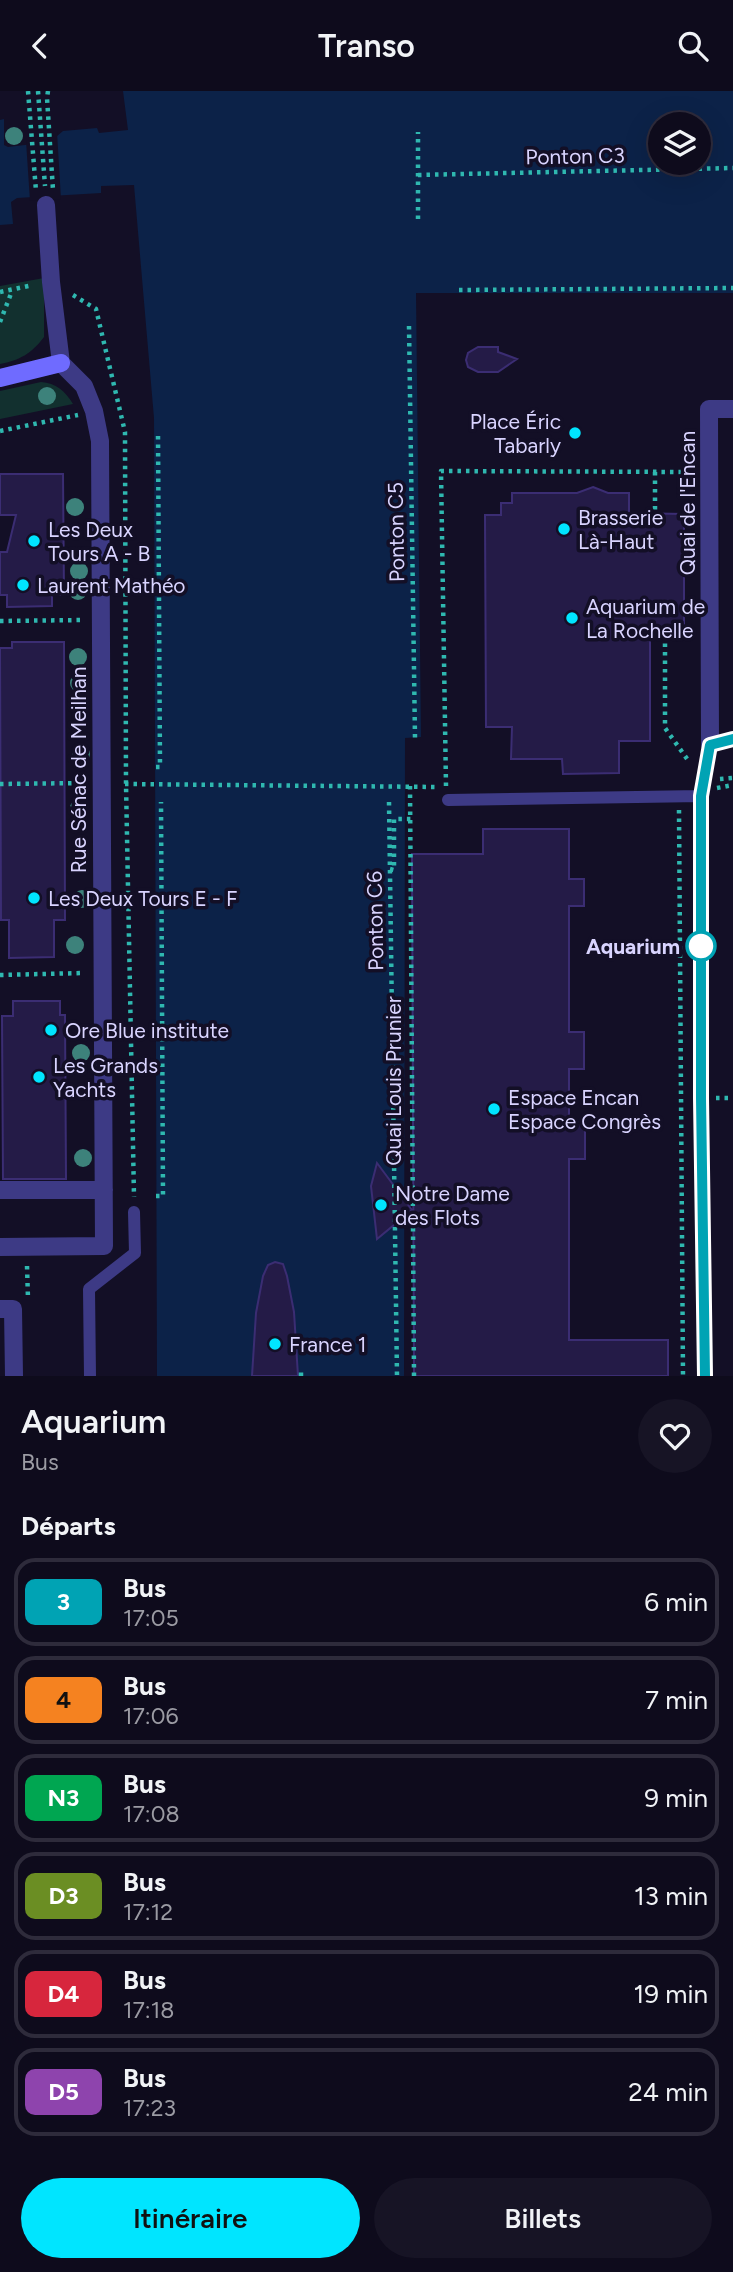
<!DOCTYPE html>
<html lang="fr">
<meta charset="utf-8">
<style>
:root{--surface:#0e0b1c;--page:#171425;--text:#f1f3f6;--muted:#9b9ba3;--line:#2e2b3b;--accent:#00e5ff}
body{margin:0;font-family:Figtree,sans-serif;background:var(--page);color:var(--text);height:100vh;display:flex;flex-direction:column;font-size:26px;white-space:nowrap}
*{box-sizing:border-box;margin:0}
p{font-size:23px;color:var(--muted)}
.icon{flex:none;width:38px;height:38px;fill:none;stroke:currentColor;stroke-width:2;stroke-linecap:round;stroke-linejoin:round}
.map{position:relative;height:1285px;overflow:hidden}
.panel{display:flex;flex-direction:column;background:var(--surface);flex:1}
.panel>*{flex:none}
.badge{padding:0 14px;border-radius:10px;font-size:24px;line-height:46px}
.buttons{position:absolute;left:648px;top:21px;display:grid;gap:14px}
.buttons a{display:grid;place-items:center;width:63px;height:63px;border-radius:50%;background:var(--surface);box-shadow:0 7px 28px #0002,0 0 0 2px var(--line);font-size:35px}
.map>.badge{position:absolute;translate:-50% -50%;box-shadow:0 0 0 4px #fff}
h2{padding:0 21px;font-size:26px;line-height:63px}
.round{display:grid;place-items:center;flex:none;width:74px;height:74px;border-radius:37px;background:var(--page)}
.head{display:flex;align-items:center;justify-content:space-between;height:119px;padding:0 21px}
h1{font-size:33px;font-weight:600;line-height:52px}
.cta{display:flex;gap:14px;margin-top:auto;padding:14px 21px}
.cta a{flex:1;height:80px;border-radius:42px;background:var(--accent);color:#111;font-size:28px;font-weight:600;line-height:80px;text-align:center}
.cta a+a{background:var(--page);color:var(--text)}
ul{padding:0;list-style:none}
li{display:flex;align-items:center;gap:21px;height:88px;margin:0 14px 10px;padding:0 7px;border:4px solid var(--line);border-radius:21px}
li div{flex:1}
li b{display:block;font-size:26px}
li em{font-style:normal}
li .badge{min-width:77px;font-weight:700;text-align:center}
header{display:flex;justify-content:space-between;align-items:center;height:91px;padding:0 21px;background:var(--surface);font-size:32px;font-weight:600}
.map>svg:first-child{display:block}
.green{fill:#12302f}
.water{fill:#0c2248;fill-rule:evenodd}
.pier{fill:#130f26}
.building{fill:#241b47;stroke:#3b2d73;stroke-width:2}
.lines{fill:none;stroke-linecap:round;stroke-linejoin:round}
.path{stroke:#2fb8b0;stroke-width:4.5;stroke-dasharray:3.5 5;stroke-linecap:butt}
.lane{stroke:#3d3a85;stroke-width:12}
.street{stroke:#3d3a85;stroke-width:18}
.secondary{stroke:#6f6bff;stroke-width:18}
.tree{fill:#3d827b}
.line-casing{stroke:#fff;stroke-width:16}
.line{stroke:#00a3b4;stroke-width:10}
.poi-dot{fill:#00e5ff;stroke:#130f26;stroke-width:2.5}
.stop-dot{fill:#fff;stroke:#00a3b4;stroke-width:3.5}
.labels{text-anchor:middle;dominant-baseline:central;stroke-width:7;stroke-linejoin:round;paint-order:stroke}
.street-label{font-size:21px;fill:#d9d4ff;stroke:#130f26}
.poi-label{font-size:21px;fill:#d9d4ff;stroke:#130f26;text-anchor:start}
.stop-label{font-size:21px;font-weight:bold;fill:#d9d4ff;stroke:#130f26;text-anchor:end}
</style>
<header><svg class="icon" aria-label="back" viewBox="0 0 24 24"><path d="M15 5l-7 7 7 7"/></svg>Transo<svg class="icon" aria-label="search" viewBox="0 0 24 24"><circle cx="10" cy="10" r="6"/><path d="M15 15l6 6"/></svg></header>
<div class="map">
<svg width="733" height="1285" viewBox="0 0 733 1285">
<rect width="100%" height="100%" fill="#130f26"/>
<path class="green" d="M 44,187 L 44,246 C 31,263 20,269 0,273 L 0,195 Z
M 41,291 C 56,292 65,300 73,313 L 0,328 L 0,300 Z"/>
<path class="water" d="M 123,0 L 733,0 L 733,202 L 416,202 L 421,646 L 405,647 L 404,1285 L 157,1285 L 154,327 L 134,94 L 101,95 L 101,102 L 17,107 L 11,111 L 13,133 L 0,134 L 0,29 L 4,28 L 4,54 L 8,56 L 50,51 L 63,40 L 97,37 L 99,42 L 128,39 ZM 660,33 L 698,33 L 698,72 L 660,72 Z"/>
<path class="pier" d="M 57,41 L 61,108 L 30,110 L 26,50 L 48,48 Z"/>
<path class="building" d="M 478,256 L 498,256 L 498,261 L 517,268 L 498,281 L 478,281 L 468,276 L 466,269 L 468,262 Z
M 0,383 L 63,383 L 64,504 L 52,504 L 52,515 L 7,516 L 7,504 L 0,504 L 0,461 L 7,461 L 16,424 L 0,424 Z
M 593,396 L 608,402 L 629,402 L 629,422 L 684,423 L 684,544 L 650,544 L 650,650 L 619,650 L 619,682 L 563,683 L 562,668 L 511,668 L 512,636 L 486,636 L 485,424 L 501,424 L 501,412 L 512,412 L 512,402 L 577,402 Z
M 12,551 L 64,551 L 65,829 L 54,829 L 54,866 L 9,867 L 9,829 L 1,829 L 0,557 L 12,557 Z
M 483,738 L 569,738 L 569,788 L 584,788 L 584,815 L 569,815 L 569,941 L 584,941 L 584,978 L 569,978 L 569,1031 L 585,1031 L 585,1068 L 569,1068 L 569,1249 L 668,1249 L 668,1285 L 414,1285 L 412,763 L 483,763 Z
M 13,910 L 60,910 L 60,924 L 65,924 L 66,1088 L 3,1088 L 2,925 L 13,925 Z
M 377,1072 L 412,1119 L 377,1148 L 371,1095 Z
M 275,1171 L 283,1173 L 287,1185 L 294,1221 L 298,1285 L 252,1285 L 256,1222 L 263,1185 L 268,1174 Z"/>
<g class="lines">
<path class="path" d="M 28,0 L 36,100
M 38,0 L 45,95
M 48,0 L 47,7 L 53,99
M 418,84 L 733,77
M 418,128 L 418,41
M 459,199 L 733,197
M 0,201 L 33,194
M 73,204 L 96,218 L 125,341 L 126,693 L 134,1106
M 0,231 L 12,200
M 409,235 L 415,647
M 0,340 L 78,324
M 655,381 L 655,422
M 0,530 L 83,529
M 665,544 L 665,637 L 690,672
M 156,676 L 160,676 L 158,344
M 720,688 L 733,687
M 0,693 L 85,692
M 125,693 L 438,696
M 410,695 L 414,1285
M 446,695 L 441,380 L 691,381
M 717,697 L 733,694
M 389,711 L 397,1285
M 679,719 L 683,1285
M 390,778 L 394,779 L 394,728 L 411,728
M 0,884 L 84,882
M 716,1007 L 733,1007
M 156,1105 L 163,1105 L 161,711
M 27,1175 L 28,1208
M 301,1285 L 301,1279"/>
<path class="lane" d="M 448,709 L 701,705 L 701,1007 L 705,1285
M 701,711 L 702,691 L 710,654 L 733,648
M 90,1285 L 89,1198 L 135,1162 L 134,1121"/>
<path class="street" d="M 710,654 L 709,318 L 733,318
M 0,1099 L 104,1099
M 0,1156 L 104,1155 L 100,350 L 94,320 L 84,295 L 61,272 L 51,191 L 46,114
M 0,1218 L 13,1218 L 14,1285"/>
<path class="secondary" d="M 0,287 L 61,272"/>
</g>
<g class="tree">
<circle cx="14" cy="45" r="9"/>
<circle cx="47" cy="305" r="9"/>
<circle cx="75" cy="416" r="9"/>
<circle cx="79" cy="480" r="9"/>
<circle cx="78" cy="500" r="9"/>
<circle cx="78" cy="566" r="9"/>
<circle cx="79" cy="592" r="9"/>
<circle cx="81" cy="663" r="9"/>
<circle cx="79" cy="717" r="9"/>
<circle cx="82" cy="808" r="9"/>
<circle cx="75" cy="854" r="9"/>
<circle cx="81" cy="962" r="9"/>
<circle cx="83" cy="1067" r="9"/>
</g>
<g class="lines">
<defs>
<path id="line" d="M 705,1285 L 701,1007 L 701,705 L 710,654 L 733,648"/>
</defs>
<use href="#line" class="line-casing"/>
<use href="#line" class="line"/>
</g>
<g class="poi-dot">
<circle cx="575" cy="342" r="7"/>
<circle cx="564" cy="438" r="7"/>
<circle cx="34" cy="450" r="7"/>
<circle cx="23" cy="494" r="7"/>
<circle cx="572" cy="527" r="7"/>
<circle cx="34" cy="807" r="7"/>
<circle cx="51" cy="939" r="7"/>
<circle cx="39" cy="986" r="7"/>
<circle cx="494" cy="1018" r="7"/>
<circle cx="381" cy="1114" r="7"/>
<circle cx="275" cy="1253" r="7"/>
</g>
<circle class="stop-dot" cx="701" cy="855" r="14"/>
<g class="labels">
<g class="street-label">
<text transform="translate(575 65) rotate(-1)">Ponton C3</text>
<text transform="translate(687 412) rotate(-90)">Quai de l'Encan</text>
<text transform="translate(396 441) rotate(-91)">Ponton C5</text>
<text transform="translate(78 679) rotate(-90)">Rue Sénac de Meilhan</text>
<text transform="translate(375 830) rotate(-91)">Ponton C6</text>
<text transform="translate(393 990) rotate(-90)">Quai Louis Prunier</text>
</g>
<g class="poi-label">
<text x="561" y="330" text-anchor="end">Place Éric<tspan x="561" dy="24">Tabarly</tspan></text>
<text x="578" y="426">Brasserie<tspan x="578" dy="24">Là-Haut</tspan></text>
<text x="48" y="438">Les Deux<tspan x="48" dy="24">Tours A - B</tspan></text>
<text x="37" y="494">Laurent Mathéo</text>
<text x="586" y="515">Aquarium de<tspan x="586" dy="24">La Rochelle</tspan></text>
<text x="48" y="807">Les Deux Tours E - F</text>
<text x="65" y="939">Ore Blue institute</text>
<text x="53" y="974">Les Grands<tspan x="53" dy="24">Yachts</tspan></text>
<text x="508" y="1006">Espace Encan<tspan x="508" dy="24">Espace Congrès</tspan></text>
<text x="395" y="1102">Notre Dame<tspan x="395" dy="24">des Flots</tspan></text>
<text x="289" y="1253">France 1</text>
</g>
<g class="stop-label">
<text x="680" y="855">Aquarium</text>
</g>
</g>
</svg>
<div class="buttons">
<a><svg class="icon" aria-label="layers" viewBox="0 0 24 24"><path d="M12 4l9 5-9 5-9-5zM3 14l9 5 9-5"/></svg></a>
</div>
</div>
<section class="panel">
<div class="head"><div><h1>Aquarium</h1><p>Bus</p></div><a class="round"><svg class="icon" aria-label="heart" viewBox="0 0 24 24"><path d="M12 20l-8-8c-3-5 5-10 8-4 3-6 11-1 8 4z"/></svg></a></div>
<h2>Départs</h2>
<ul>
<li><span class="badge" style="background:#00a3b4;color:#fff">3</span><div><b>Bus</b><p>17:05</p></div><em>6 min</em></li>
<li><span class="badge" style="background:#f58220;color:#111">4</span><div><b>Bus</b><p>17:06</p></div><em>7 min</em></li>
<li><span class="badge" style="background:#00a651;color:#fff">N3</span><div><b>Bus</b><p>17:08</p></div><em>9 min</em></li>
<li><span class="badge" style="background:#6b8e23;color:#fff">D3</span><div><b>Bus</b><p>17:12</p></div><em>13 min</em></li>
<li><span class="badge" style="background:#d7263d;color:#fff">D4</span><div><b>Bus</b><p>17:18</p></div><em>19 min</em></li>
<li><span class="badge" style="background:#8e44ad;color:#fff">D5</span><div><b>Bus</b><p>17:23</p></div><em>24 min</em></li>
</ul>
<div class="cta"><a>Itinéraire</a><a>Billets</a></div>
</section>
